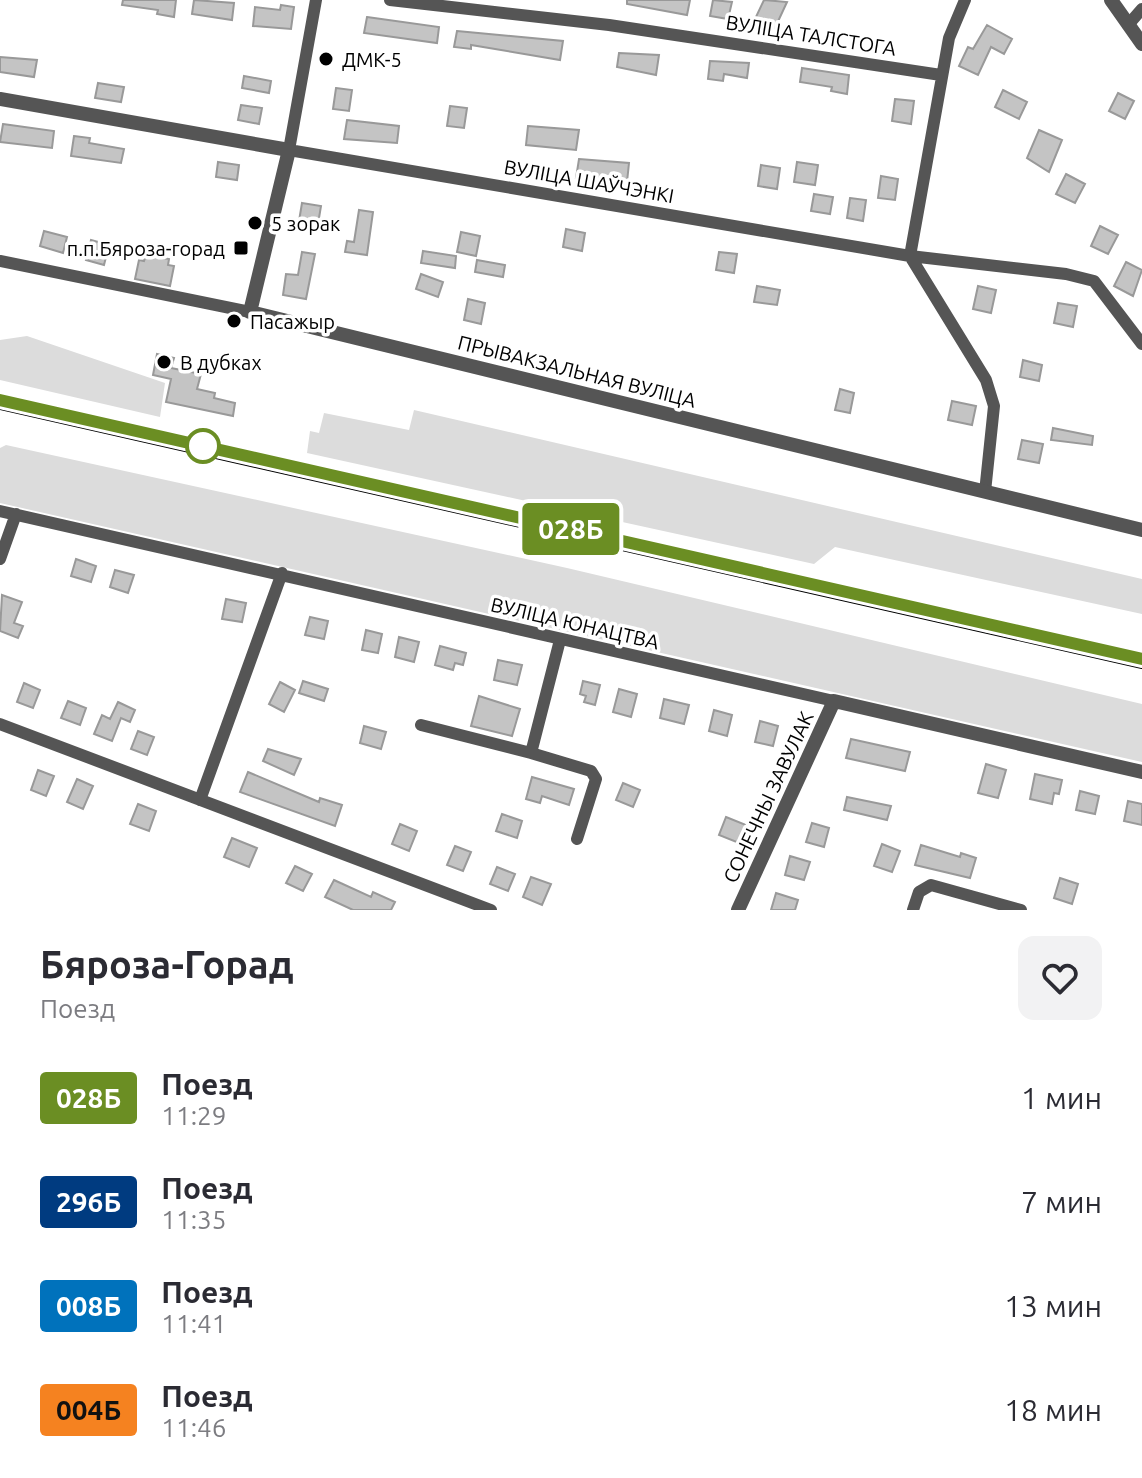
<!DOCTYPE html>
<html lang="ru">
<meta charset="utf-8">
<style>
:root{--surface:#fff;--page:#f2f2f3;--text:#2b2b33;--muted:#7c7c81}
body{margin:0;font-family:Ubuntu,sans-serif;background:var(--page);color:var(--text);height:100vh;display:flex;flex-direction:column;font-size:30px;white-space:nowrap}
*{box-sizing:border-box;margin:0}
p{font-size:26px;color:var(--muted)}
.icon{flex:none;width:44px;height:44px;fill:none;stroke:currentColor;stroke-width:2;stroke-linecap:round;stroke-linejoin:round}
.map{position:relative;height:910px;overflow:hidden}
.drawer{display:flex;flex-direction:column;background:var(--surface);flex:1}
.drawer>*{flex:none}
.badge{padding:0 16px;border-radius:6px;font-size:28px;line-height:52px}
.map>.badge{position:absolute;translate:-50% -50%;box-shadow:0 0 0 4px #fff}
.round{display:grid;place-items:center;flex:none;width:84px;height:84px;border-radius:16px;background:var(--page)}
.overview{display:flex;align-items:center;justify-content:space-between;height:136px;padding:0 40px}
h1{font-size:38px;font-weight:700;line-height:60px}
ul{padding:0;list-style:none}
li{display:flex;align-items:center;gap:24px;height:104px;padding:0 40px}
li div{flex:1}
li b{display:block;font-size:30px}
li em{font-style:normal}
li .badge{min-width:88px;font-weight:700;text-align:center}
.map>svg:first-child{display:block}
.green{fill:#dcdcdc}
.building{fill:#c4c4c4;stroke:#999;stroke-width:2}
.lines{fill:none;stroke-linecap:round;stroke-linejoin:round}
.minor{stroke:#555;stroke-width:12}
.tertiary{stroke:#555;stroke-width:14}
.rail-casing{stroke:#000;stroke-width:6}
.rail{stroke:#fff;stroke-width:3;stroke-dasharray:9;stroke-linecap:butt}
.line-casing{stroke:#fff;stroke-width:18}
.line{stroke:#6b8e23;stroke-width:12}
.poi-dot{fill:#000;stroke:#fff;stroke-width:3}
.stop-dot{fill:#fff;stroke:#6b8e23;stroke-width:4}
.labels{text-anchor:middle;dominant-baseline:central;stroke-width:7;stroke-linejoin:round;paint-order:stroke}
.street-label{font-size:20px;fill:#000;stroke:#fff}
.poi-label{font-size:20px;fill:#000;stroke:#fff;text-anchor:start}
</style>
<div class="map">
<svg width="1142" height="910" viewBox="0 0 1142 910">
<rect width="100%" height="100%" fill="#fff"/>
<path class="green" d="M 27,336 L 165,383 L 160,417 L 0,380 L 0,340 Z
M 414,410 L 1142,579 L 1142,614 L 835,547 L 814,564 L 307,453 L 310,431 L 319,433 L 324,413 L 409,430 Z
M 6,445 L 567,568 L 1142,704 L 1142,762 L 0,503 L 0,448 Z"/>
<path class="building" d="M 123,0 L 176,0 L 174,17 L 157,14 L 158,10 L 122,5 Z
M 194,0 L 234,3 L 232,20 L 192,14 Z
M 627,0 L 690,0 L 687,15 L 627,4 Z
M 713,0 L 732,2 L 728,19 L 710,16 Z
M 764,0 L 787,2 L 775,28 L 755,19 Z
M 281,5 L 294,7 L 291,29 L 253,26 L 255,7 L 280,10 Z
M 367,17 L 439,27 L 437,43 L 364,33 Z
M 987,25 L 1012,39 L 1004,54 L 991,47 L 978,75 L 959,66 L 968,47 L 973,49 Z
M 457,31 L 563,41 L 560,60 L 471,45 L 471,49 L 454,47 Z
M 619,53 L 659,55 L 656,75 L 617,67 Z
M 0,57 L 37,60 L 34,77 L 0,72 Z
M 710,61 L 749,63 L 747,78 L 724,74 L 723,81 L 708,79 Z
M 802,68 L 849,75 L 847,94 L 831,91 L 832,87 L 800,82 Z
M 244,76 L 271,81 L 269,93 L 242,88 Z
M 98,83 L 124,87 L 121,102 L 95,98 Z
M 336,88 L 352,90 L 349,111 L 333,109 Z
M 1003,90 L 1027,102 L 1019,119 L 995,107 Z
M 1118,93 L 1134,101 L 1125,119 L 1109,111 Z
M 895,99 L 914,101 L 911,124 L 892,121 Z
M 241,105 L 262,108 L 259,124 L 238,120 Z
M 450,106 L 467,108 L 464,128 L 447,126 Z
M 347,120 L 399,126 L 397,143 L 344,139 Z
M 3,124 L 54,131 L 52,148 L 0,142 Z
M 528,126 L 579,130 L 576,150 L 526,145 Z
M 1039,130 L 1062,140 L 1049,172 L 1027,158 Z
M 74,136 L 90,138 L 89,143 L 124,149 L 121,163 L 71,156 Z
M 579,159 L 629,163 L 627,182 L 576,178 Z
M 218,162 L 239,165 L 237,180 L 216,177 Z
M 797,162 L 818,165 L 815,185 L 794,182 Z
M 761,165 L 780,168 L 777,189 L 758,186 Z
M 1066,174 L 1085,184 L 1075,203 L 1056,194 Z
M 881,176 L 898,179 L 895,200 L 878,198 Z
M 814,194 L 833,197 L 830,214 L 811,211 Z
M 850,198 L 866,200 L 863,221 L 847,218 Z
M 302,203 L 321,206 L 318,224 L 299,221 Z
M 359,210 L 373,212 L 367,255 L 345,252 L 347,241 L 354,242 Z
M 1100,226 L 1118,235 L 1108,254 L 1091,246 Z
M 566,229 L 585,233 L 582,251 L 563,247 Z
M 44,231 L 67,237 L 63,253 L 40,246 Z
M 461,232 L 480,236 L 476,256 L 457,252 Z
M 91,240 L 109,245 L 104,265 L 86,260 Z
M 423,251 L 456,256 L 455,268 L 421,263 Z
M 302,252 L 315,254 L 306,299 L 283,295 L 286,274 L 298,275 Z
M 719,252 L 737,254 L 734,273 L 716,270 Z
M 146,255 L 169,259 L 168,265 L 174,266 L 170,286 L 135,279 L 139,260 L 144,261 Z
M 477,260 L 505,265 L 503,277 L 475,272 Z
M 1126,262 L 1142,270 L 1133,296 L 1114,286 Z
M 421,274 L 443,282 L 438,297 L 416,289 Z
M 757,286 L 780,290 L 777,305 L 754,302 Z
M 978,286 L 996,290 L 991,313 L 973,309 Z
M 468,299 L 485,303 L 481,324 L 464,320 Z
M 1058,303 L 1077,306 L 1073,327 L 1054,323 Z
M 157,354 L 174,358 L 171,368 L 201,374 L 197,389 L 215,393 L 214,398 L 235,403 L 233,416 L 166,402 L 171,379 L 153,375 Z
M 1023,360 L 1042,365 L 1039,381 L 1020,377 Z
M 840,389 L 854,393 L 850,413 L 835,410 Z
M 952,401 L 976,406 L 972,425 L 948,420 Z
M 1053,428 L 1093,436 L 1092,445 L 1051,440 Z
M 1022,440 L 1043,444 L 1039,463 L 1018,459 Z
M 76,559 L 96,566 L 91,582 L 71,576 Z
M 115,570 L 134,575 L 128,593 L 110,587 Z
M 2,595 L 22,602 L 14,623 L 23,626 L 18,638 L 0,631 Z
M 226,599 L 246,603 L 242,622 L 222,619 Z
M 310,617 L 328,621 L 324,639 L 305,635 Z
M 366,630 L 382,634 L 378,653 L 362,650 Z
M 399,637 L 419,642 L 414,662 L 395,657 Z
M 440,646 L 466,653 L 463,665 L 455,663 L 453,670 L 435,665 Z
M 498,660 L 522,665 L 517,685 L 494,680 Z
M 303,681 L 328,689 L 324,701 L 299,693 Z
M 583,681 L 600,685 L 595,705 L 584,702 L 586,696 L 580,694 Z
M 280,682 L 295,690 L 284,712 L 269,704 Z
M 24,683 L 40,690 L 33,708 L 17,702 Z
M 619,689 L 637,694 L 631,717 L 613,712 Z
M 479,696 L 520,709 L 512,736 L 471,726 Z
M 664,699 L 689,705 L 684,724 L 660,718 Z
M 68,701 L 86,708 L 80,725 L 61,718 Z
M 118,702 L 135,710 L 130,722 L 121,718 L 112,741 L 94,734 L 102,715 L 110,719 Z
M 714,710 L 732,715 L 727,736 L 709,731 Z
M 760,721 L 778,726 L 773,746 L 755,742 Z
M 364,726 L 386,732 L 381,749 L 360,743 Z
M 138,731 L 154,737 L 147,755 L 131,749 Z
M 851,739 L 910,752 L 905,771 L 846,758 Z
M 268,749 L 301,759 L 294,775 L 263,761 Z
M 986,764 L 1006,770 L 998,798 L 978,793 Z
M 38,770 L 54,776 L 46,796 L 31,790 Z
M 248,772 L 319,802 L 320,798 L 342,805 L 335,826 L 240,792 Z
M 1035,774 L 1062,780 L 1059,794 L 1054,793 L 1052,804 L 1030,799 Z
M 532,777 L 574,789 L 569,805 L 542,796 L 540,803 L 526,799 Z
M 77,779 L 93,786 L 83,809 L 67,802 Z
M 623,783 L 640,790 L 633,807 L 616,800 Z
M 1080,791 L 1099,796 L 1095,814 L 1076,810 Z
M 847,797 L 891,806 L 887,820 L 844,810 Z
M 1128,801 L 1142,804 L 1142,825 L 1124,821 Z
M 138,804 L 156,811 L 149,831 L 130,824 Z
M 502,814 L 522,821 L 517,838 L 496,831 Z
M 726,817 L 746,825 L 739,843 L 719,835 Z
M 812,823 L 829,828 L 824,847 L 806,842 Z
M 400,824 L 417,831 L 409,851 L 392,844 Z
M 232,838 L 257,848 L 249,867 L 224,857 Z
M 882,844 L 900,851 L 892,872 L 874,866 Z
M 921,845 L 960,857 L 961,853 L 976,858 L 970,878 L 915,865 Z
M 455,846 L 471,852 L 463,871 L 447,865 Z
M 790,856 L 810,862 L 804,880 L 785,875 Z
M 295,866 L 312,874 L 303,891 L 286,883 Z
M 497,867 L 515,874 L 508,891 L 490,884 Z
M 531,877 L 551,884 L 542,905 L 523,897 Z
M 1060,878 L 1078,884 L 1072,904 L 1054,898 Z
M 334,880 L 371,897 L 373,892 L 395,902 L 391,910 L 353,910 L 325,897 Z
M 776,893 L 798,900 L 795,910 L 771,910 Z"/>
<g class="lines">
<path class="minor" d="M 316,0 L 289,150 L 910,256 L 1066,274 L 1094,281 L 1142,344
M 390,0 L 609,25 L 941,75
M 965,0 L 949,38 L 910,256 L 986,380 L 994,406 L 985,492
M 1128,25 L 1142,9
M 0,261 L 250,312
M 0,511 L 834,701
M 0,559 L 16,514
M 0,724 L 491,910
M 421,725 L 531,753 L 560,640
M 531,753 L 591,771 L 596,779 L 577,839
M 200,800 L 282,573
M 913,910 L 919,892 L 931,885 L 1021,910"/>
<path class="tertiary" d="M 1111,0 L 1142,44
M 0,99 L 289,150 L 250,312 L 1142,530
M 738,910 L 834,701 L 1142,772"/>
<defs>
<path id="rail" d="M 0,407 L 1142,666"/>
</defs>
<use href="#rail" class="rail-casing"/>
<use href="#rail" class="rail"/>
</g>
<g class="lines">
<defs>
<path id="line" d="M 0,400 L 1142,659"/>
</defs>
<use href="#line" class="line-casing"/>
<use href="#line" class="line"/>
</g>
<g class="poi-dot">
<circle cx="326" cy="59" r="8"/>
<circle cx="255" cy="223" r="8"/>
<rect x="233" y="240" width="16" height="16" rx="4"/>
<circle cx="234" cy="321" r="8"/>
<circle cx="164" cy="362" r="8"/>
</g>
<circle class="stop-dot" cx="203" cy="446" r="16"/>
<g class="labels">
<g class="street-label">
<text transform="translate(811 35) rotate(9)">ВУЛІЦА ТАЛСТОГА</text>
<text transform="translate(589 181) rotate(10)">ВУЛІЦА ШАЎЧЭНКІ</text>
<text transform="translate(577 371) rotate(14)">ПРЫВАКЗАЛЬНАЯ ВУЛІЦА</text>
<text transform="translate(575 623) rotate(13)">ВУЛІЦА ЮНАЦТВА</text>
<text transform="translate(768 797) rotate(-65)">СОНЕЧНЫ ЗАВУЛАК</text>
</g>
<g class="poi-label">
<text x="342" y="59">ДМК-5</text>
<text x="271" y="223">5 зорак</text>
<text x="225" y="248" text-anchor="end">п.п.Бяроза-горад</text>
<text x="250" y="321">Пасажыр</text>
<text x="180" y="362">В дубках</text>
</g>
</g>
</svg>
<b class="badge" style="left:571px;top:529px;background:#6b8e23;color:#fff">028Б</b>
</div>
<section class="drawer">
<div class="overview"><div><h1>Бяроза-Горад</h1><p>Поезд</p></div><a class="round"><svg class="icon" aria-label="heart" viewBox="0 0 24 24"><path d="M12 20l-8-8c-3-5 5-10 8-4 3-6 11-1 8 4z"/></svg></a></div>
<ul>
<li><span class="badge" style="background:#6b8e23;color:#fff">028Б</span><div><b>Поезд</b><p>11:29</p></div><em>1 мин</em></li>
<li><span class="badge" style="background:#003b80;color:#fff">296Б</span><div><b>Поезд</b><p>11:35</p></div><em>7 мин</em></li>
<li><span class="badge" style="background:#0072bc;color:#fff">008Б</span><div><b>Поезд</b><p>11:41</p></div><em>13 мин</em></li>
<li><span class="badge" style="background:#f58220;color:#111">004Б</span><div><b>Поезд</b><p>11:46</p></div><em>18 мин</em></li>
</ul>
</section>
